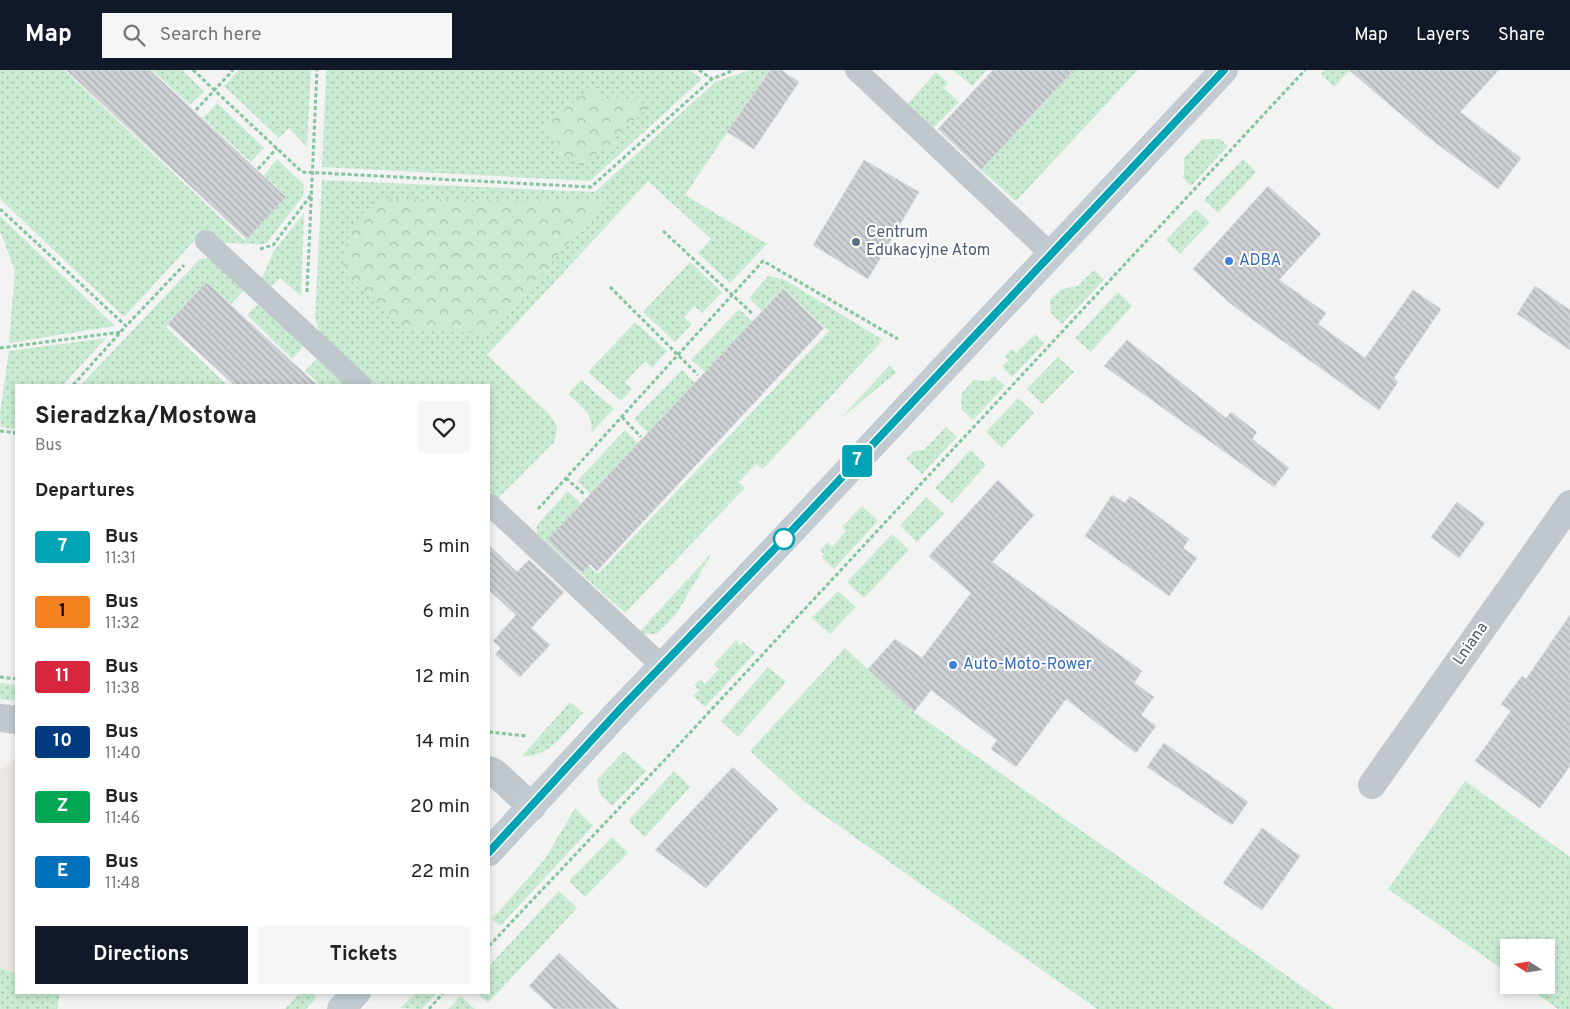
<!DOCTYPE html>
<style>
:root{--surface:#fff;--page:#f6f6f6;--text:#222;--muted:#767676;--accent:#111827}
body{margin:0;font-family:Overpass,sans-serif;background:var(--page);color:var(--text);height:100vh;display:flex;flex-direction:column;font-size:19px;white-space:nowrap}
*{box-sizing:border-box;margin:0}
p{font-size:16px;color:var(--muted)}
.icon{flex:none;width:28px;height:28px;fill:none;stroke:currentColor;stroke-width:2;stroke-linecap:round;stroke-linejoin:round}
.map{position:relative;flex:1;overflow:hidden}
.side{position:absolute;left:15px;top:314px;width:475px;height:610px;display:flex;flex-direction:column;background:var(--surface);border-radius:0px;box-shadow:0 2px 8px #0003}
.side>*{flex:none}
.badge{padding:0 10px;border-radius:4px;font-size:18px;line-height:32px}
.needle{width:32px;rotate:282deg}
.buttons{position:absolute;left:1500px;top:869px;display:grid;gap:10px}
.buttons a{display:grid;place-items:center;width:55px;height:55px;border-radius:0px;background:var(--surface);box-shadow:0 2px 8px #0003;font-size:25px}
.map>.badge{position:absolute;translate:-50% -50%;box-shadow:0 0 0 2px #fff}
h2{padding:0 20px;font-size:19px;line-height:45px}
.round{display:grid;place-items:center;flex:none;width:52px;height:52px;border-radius:0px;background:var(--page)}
.overview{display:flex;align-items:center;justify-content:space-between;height:85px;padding:0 20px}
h1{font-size:24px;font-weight:700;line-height:38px}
.button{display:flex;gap:10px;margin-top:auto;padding:10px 20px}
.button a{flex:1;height:58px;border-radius:0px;background:var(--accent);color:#fff;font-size:20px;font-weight:700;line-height:58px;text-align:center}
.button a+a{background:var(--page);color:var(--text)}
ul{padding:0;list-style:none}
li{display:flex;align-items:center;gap:15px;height:65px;padding:0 20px}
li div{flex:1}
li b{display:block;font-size:19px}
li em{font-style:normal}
li .badge{min-width:55px;font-weight:700;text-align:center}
header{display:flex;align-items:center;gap:30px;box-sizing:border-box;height:70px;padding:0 25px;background:var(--accent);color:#fff}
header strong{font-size:24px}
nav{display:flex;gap:28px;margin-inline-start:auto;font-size:18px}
.search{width:350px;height:45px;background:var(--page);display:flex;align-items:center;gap:12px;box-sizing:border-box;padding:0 18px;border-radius:0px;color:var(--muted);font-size:19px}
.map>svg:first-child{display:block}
.commercial{fill:#eae6e1}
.grass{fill:url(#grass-dots)}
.park{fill:url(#park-crowns)}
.building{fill:url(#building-back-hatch);stroke:#d7dadd}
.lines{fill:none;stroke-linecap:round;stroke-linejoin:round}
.path{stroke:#83c59d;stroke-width:3;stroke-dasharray:4 2.5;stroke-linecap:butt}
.lane{stroke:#c0c8cd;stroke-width:22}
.street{stroke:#c0c8cd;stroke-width:28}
.secondary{stroke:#c1cbd1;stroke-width:28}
.line-casing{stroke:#fff;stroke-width:11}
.line{stroke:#00a3b4;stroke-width:8}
.service-dot{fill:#5c6f8a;stroke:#fff;stroke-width:2}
.shop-dot{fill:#3f7fe0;stroke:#fff;stroke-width:2}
.stop-dot{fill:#fff;stroke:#00a3b4;stroke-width:2.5}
.labels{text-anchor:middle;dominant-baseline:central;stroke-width:4;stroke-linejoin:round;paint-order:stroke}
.service-label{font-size:16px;fill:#4e5e75;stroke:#fff;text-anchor:start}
.shop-label{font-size:16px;fill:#366cbe;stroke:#fff;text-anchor:start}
.street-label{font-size:16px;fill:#4c585e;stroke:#fff}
</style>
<header>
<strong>Map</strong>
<div class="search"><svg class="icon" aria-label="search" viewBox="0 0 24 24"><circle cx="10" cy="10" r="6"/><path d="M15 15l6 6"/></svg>Search here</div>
<nav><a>Map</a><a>Layers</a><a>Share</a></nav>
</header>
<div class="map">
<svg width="1570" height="939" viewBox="0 0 1570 939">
<defs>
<pattern id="grass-dots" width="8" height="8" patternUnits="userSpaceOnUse" patternTransform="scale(1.25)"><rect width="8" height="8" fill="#c8ebd1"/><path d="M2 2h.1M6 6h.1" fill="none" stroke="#a5c1ad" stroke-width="1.8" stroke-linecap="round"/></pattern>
<pattern id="park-crowns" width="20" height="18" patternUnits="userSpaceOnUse" patternTransform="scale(1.25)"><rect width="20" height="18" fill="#c8ebd1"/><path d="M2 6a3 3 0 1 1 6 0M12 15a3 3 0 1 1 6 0" fill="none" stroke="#a5c1ad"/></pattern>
<pattern id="building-back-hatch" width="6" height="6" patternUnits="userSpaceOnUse" patternTransform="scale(1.25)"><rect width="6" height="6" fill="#cdd0d4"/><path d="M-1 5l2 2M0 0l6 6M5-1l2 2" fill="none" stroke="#a9acaf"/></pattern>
</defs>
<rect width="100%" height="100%" fill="#f4f3f3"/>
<path class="commercial" d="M 16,688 L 16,904 L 0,898 L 0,700 Z"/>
<path class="grass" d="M 0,0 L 64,0 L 244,170 L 286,126 L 264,105 L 277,89 L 304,115 L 303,126 L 266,174 L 224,173 L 203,161 L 124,247 L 0,129 Z
M 152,0 L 182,0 L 204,21 L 190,35 Z
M 239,0 L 311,0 L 307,77 L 289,58 L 279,68 L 224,16 Z
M 326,0 L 689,0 L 702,9 L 590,111 L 322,97 Z
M 750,0 L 769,0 L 685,125 L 767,174 L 730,213 L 698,183 L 711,169 L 648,111 L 487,285 L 549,344 L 557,356 L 555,371 L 498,428 L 489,420 L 489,315 L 375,315 L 320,264 L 315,248 L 322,110 L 595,122 L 715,12 Z
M 953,0 L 987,0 L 972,16 Z
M 1074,0 L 1138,0 L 1016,131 L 981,100 Z
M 1325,0 L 1350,0 L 1334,17 L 1321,4 Z
M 936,2 L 948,13 L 944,18 L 959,32 L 930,61 L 905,37 Z
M 217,33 L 264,78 L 251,92 L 203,48 Z
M 1202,69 L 1220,69 L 1228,76 L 1191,116 L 1182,107 L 1184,104 L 1184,88 Z
M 1243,89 L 1256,102 L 1218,143 L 1204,130 Z
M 1196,139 L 1210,152 L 1180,184 L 1166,170 Z
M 304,143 L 301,226 L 280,208 L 270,217 L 261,210 L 274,181 Z
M 0,146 L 115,256 L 9,273 L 15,201 L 0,161 Z
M 213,188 L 245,219 L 231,234 L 207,213 L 166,257 L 227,315 L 81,315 L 200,189 Z
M 690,192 L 722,222 L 702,243 L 694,236 L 684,247 L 692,254 L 675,272 L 643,242 Z
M 1094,200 L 1104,210 L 1062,254 L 1051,244 L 1050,230 L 1061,219 L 1078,216 Z
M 768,206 L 785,210 L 883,270 L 763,399 L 756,394 L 739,412 L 745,418 L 625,543 L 537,464 L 537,455 L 568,421 L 583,436 L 556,465 L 598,504 L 829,261 L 783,219 L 762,241 L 749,228 Z
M 1118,222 L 1132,236 L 1091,282 L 1075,268 Z
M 262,230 L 307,273 L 292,289 L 247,245 Z
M 739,239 L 753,252 L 705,302 L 691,290 Z
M 635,252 L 667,281 L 652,298 L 645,291 L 625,312 L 632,319 L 621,331 L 588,302 Z
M 1035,264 L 1044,274 L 1012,307 L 1002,296 L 1009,290 L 1005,286 L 1012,279 L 1016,283 Z
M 106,268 L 63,315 L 16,315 L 16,359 L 1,357 L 0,343 L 9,281 Z
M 320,285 L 351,315 L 320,315 L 305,301 Z
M 1058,287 L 1074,302 L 1042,334 L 1027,319 Z
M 890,295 L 896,303 L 841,348 Z
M 682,300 L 695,313 L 648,363 L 634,349 Z
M 994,306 L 1005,316 L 973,350 L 961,339 L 962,323 L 974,310 L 989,311 Z
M 581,310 L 614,339 L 591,363 C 595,345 580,336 568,324 Z
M 1018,328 L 1034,343 L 1002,378 L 986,362 Z
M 946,357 L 957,367 L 922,404 L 906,389 L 914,381 L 924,380 Z
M 625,360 L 638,373 L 591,424 L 577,411 Z
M 970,380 L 986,395 L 952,433 L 935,418 Z
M 926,427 L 944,444 L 917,472 L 900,456 Z
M 862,436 L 878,451 L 834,499 L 822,487 L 824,484 L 820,481 L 827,472 L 832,477 L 846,461 L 842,457 Z
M 892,464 L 909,480 L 864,528 L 847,512 Z
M 712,483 L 677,543 L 657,564 L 644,564 L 640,561 Z
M 838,521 L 856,537 L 830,564 L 812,548 Z
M 736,570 L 741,575 L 743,572 L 755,583 L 705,637 L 693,626 L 699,620 L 694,615 L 700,609 L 705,614 L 719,599 L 714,594 Z
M 845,578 L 914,642 L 1334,939 L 1097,939 L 805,732 L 750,681 Z
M 768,597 L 786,612 L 738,667 L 721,651 Z
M 0,613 L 16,615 L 16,631 L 0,629 Z
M 570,632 L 583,643 C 566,661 550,688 522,686 Z
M 624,681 L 646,701 L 612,736 L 600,724 L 597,710 Z
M 674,701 L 690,717 L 645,767 L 628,751 Z
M 1465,711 L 1570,787 L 1570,939 L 1558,939 L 1524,915 L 1546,915 L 1546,878 L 1509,878 L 1509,904 L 1388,819 Z
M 575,738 L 593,756 L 500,856 L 492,849 L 545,789 Z
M 612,767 L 628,783 L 585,827 L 569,811 Z
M 559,821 L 577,838 L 488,933 L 477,923 L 489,922 L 489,896 Z
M 0,898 L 16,904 L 16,922 L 60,923 L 57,939 L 0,939 Z
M 300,923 L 314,923 L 316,928 L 306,939 L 285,939 Z
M 416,923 L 437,923 L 422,939 L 400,938 Z
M 461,926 L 475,939 L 448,939 Z"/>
<path class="park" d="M 592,19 L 606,32 L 619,27 L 631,33 L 637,27 L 647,38 L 613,70 L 617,75 L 607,84 L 602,79 L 581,98 L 570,86 L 563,92 L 553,80 L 559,74 L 545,57 L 586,21 Z
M 384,129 L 604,131 L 491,264 L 403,258 L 348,208 L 343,195 L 345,178 L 351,160 L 363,143 Z"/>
<path class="building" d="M 66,0 L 150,0 L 286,127 L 247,169 Z
M 770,0 L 781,0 L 799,12 L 754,79 L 727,62 Z
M 993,0 L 1074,0 L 981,100 L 938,59 Z
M 1349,0 L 1499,0 L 1460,42 L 1521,88 L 1498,119 L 1424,64 Z
M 864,90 L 919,122 L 868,209 L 813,175 Z
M 1268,116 L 1321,164 L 1279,210 L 1326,243 L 1318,254 L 1365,288 L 1413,220 L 1441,239 L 1394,308 L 1398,312 L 1379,340 L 1231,234 L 1193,199 Z
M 206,212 L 317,315 L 234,315 L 168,254 Z
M 1535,216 L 1570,240 L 1570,280 L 1517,244 Z
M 783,219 L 824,258 L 597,501 L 590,494 L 582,503 L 547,470 Z
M 1127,270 L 1226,348 L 1231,342 L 1257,362 L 1252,369 L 1289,398 L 1274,417 L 1104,296 Z
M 998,410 L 1034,445 L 992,492 L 1142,601 L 1134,613 L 1154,627 L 1141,645 L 1156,656 L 1136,683 L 1066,629 L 1016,697 L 991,679 L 997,670 L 931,620 L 914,642 L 868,599 L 895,569 L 922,588 L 971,523 L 929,486 Z
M 1112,425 L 1125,433 L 1130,426 L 1189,469 L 1183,478 L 1197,488 L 1169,526 L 1085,466 Z
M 1457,432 L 1485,453 L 1459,488 L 1431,467 Z
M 489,475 L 517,502 L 529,490 L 564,522 L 531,558 L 550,575 L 520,607 L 495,584 L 501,578 L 493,571 L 516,545 L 489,520 Z
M 1570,545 L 1570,696 L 1540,738 L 1475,691 L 1511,641 L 1501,634 L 1522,606 L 1526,609 Z
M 1164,673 L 1248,732 L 1232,755 L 1147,697 Z
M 733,697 L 778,739 L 706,818 L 655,780 Z
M 1262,758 L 1300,786 L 1262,840 L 1223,813 Z
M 559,883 L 619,939 L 554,939 L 529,916 Z"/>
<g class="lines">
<path class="path" d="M 193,0 L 302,102 L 591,117 L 712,9
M 699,0 L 712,9 L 734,0
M 196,40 L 233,0
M 258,99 L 277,78
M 0,139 L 126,256 L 184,195
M 663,161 L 754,245
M 260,179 L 273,175 L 311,125
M 610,217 L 698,305
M 307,222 L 317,0
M 0,278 L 121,262
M 73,315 L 126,256
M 622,347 L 641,367
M 0,361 L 16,363
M 566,408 L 584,424
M 538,439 L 763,191 L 898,269
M 0,607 L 16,609
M 489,662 L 527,666
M 489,876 L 673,681 L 1305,0
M 429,939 L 444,922"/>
<path class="lane" d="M 856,0 L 1051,184
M 206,171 L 361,315
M 489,434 L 663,597"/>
<path class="street" d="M 0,648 L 16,650
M 489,700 L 494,702 L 532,737
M 1372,715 L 1570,434"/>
<path class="secondary" d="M 489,782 L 623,637 L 784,469 L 1224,0
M 341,939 L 357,922"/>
</g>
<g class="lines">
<defs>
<path id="line" d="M 489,782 L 623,636 L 784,469 L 1224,0"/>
</defs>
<use href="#line" class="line-casing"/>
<use href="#line" class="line"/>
</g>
<circle class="service-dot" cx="856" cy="172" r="5"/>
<g class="shop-dot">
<circle cx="1229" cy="191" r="5"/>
<circle cx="953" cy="595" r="5"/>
</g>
<circle class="stop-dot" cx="784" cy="469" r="10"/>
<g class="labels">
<g class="service-label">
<text x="866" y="163">Centrum<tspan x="866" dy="18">Edukacyjne Atom</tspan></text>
</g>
<g class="shop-label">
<text x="1239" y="191">ADBA</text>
<text x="963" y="595">Auto-Moto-Rower</text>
</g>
<g class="street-label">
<text transform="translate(1471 574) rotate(-55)">Lniana</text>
</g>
</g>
</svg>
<div class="buttons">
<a><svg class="needle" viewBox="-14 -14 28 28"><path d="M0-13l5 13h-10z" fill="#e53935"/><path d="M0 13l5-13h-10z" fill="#767676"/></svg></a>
</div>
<b class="badge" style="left:857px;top:391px;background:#00a3b4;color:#fff">7</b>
<section class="side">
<div class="overview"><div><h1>Sieradzka/Mostowa</h1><p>Bus</p></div><a class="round"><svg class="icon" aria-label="heart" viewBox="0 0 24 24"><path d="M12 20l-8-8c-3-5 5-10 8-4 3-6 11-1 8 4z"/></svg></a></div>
<h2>Departures</h2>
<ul>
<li><span class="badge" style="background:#00a3b4;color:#fff">7</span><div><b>Bus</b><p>11:31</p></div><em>5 min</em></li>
<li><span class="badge" style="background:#f58220;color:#111">1</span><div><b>Bus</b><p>11:32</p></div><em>6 min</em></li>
<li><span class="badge" style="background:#d7263d;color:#fff">11</span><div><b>Bus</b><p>11:38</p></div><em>12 min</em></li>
<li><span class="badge" style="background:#003b80;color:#fff">10</span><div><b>Bus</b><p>11:40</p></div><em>14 min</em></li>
<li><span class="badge" style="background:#00a651;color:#fff">Z</span><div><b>Bus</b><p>11:46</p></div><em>20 min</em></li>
<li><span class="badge" style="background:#0072bc;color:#fff">E</span><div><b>Bus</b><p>11:48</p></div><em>22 min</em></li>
</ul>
<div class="button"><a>Directions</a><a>Tickets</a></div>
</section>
</div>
